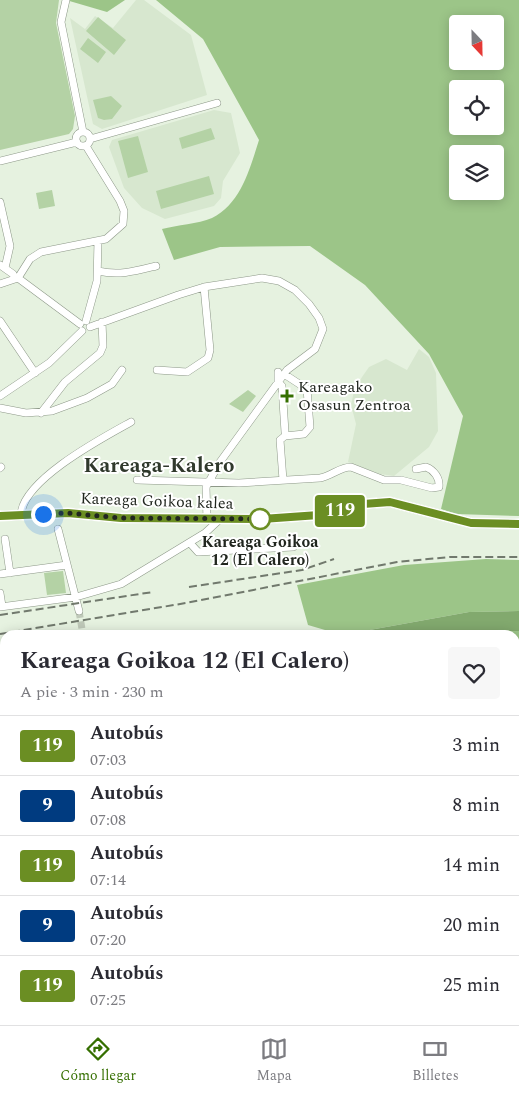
<!DOCTYPE html>
<html lang="es">
<meta charset="utf-8">
<style>
:root{--surface:#fff;--page:#f7f7f7;--text:#2b2b33;--muted:#7c7c81;--line:#e1e1e2;--accent:#356f00}
body{margin:0;font-family:Spectral,serif;background:var(--page);color:var(--text);height:100vh;display:flex;flex-direction:column;font-size:19px;white-space:nowrap}
*{box-sizing:border-box;margin:0}
p{font-size:16px;color:var(--muted)}
.icon{flex:none;width:28px;height:28px;fill:none;stroke:currentColor;stroke-width:2;stroke-linecap:round;stroke-linejoin:round}
.map{position:relative;flex:1;overflow:hidden}
.details{position:absolute;left:0px;top:630px;width:520px;height:395px;display:flex;flex-direction:column;background:var(--surface);border-radius:15px 15px 0 0;box-shadow:0 2px 12px #0003}
.details>*{flex:none}
.badge{padding:0 10px;border-radius:4px;font-size:18px;line-height:32px}
.needle{width:32px;rotate:158deg}
.buttons{position:absolute;left:449px;top:15px;display:grid;gap:10px}
.buttons a{display:grid;place-items:center;width:55px;height:55px;border-radius:5px;background:var(--surface);box-shadow:0 2px 12px #0003;font-size:25px}
.you{position:absolute;width:25px;height:25px;margin:-12px;border:4px solid #fff;border-radius:50%;background:#1a73e8;box-shadow:0 0 0 8px #1a73e833}
.map>.badge{position:absolute;translate:-50% -50%;box-shadow:0 0 0 2px #fff}
.round{display:grid;place-items:center;flex:none;width:52px;height:52px;border-radius:5px;background:var(--page)}
.summary{display:flex;align-items:center;justify-content:space-between;height:85px;padding:0 20px}
h1{font-size:24px;font-weight:700;line-height:38px}
ul{padding:0;list-style:none}
li{display:flex;align-items:center;gap:15px;height:60px;padding:0 20px;border-top:1px solid var(--line)}
li div{flex:1}
li b{display:block;font-size:19px}
li em{font-style:normal}
li .badge{min-width:55px;font-weight:700;text-align:center}
.tab-bar{display:flex;justify-content:space-around;align-items:center;height:70px;border-top:1px solid var(--line);background:var(--surface);font-size:14px;color:var(--muted)}
.tab-bar a{display:grid;justify-items:center;gap:2px}
.tab-bar .active{color:var(--accent)}
.map>svg:first-child{display:block}
.built{fill:#d7e7cf}
.green{fill:#b4d2a5}
.forest{fill:#9cc588;fill-rule:evenodd}
.water{fill:#82a96e}
.lines{fill:none;stroke-linecap:round;stroke-linejoin:round}
.minor-tunnel{stroke:#bfc9b9;stroke-width:7;stroke-dasharray:7 3.5;stroke-linecap:butt}
.minor-casing{stroke:#8d9888;stroke-width:8}
.major-casing{stroke:#52743f;stroke-width:10}
.minor{stroke:#fff;stroke-width:7}
.major{stroke:#a7c596;stroke-width:9}
.rail{stroke:#71796d;stroke-width:2;stroke-dasharray:8 4;stroke-linecap:butt}
.line-casing{stroke:#fff;stroke-width:11}
.line{stroke:#6b8e23;stroke-width:8}
.walk{stroke:#21261f;stroke-width:5;stroke-dasharray:0 9}
.poi-dot{fill:#356f00;stroke:#fff;stroke-width:2}
.stop-dot{fill:#fff;stroke:#6b8e23;stroke-width:2.5}
.labels{text-anchor:middle;dominant-baseline:central;stroke-width:4;stroke-linejoin:round;paint-order:stroke}
.poi-label{font-size:16px;fill:#21261f;stroke:#fff;text-anchor:start}
.street-label{font-size:16px;fill:#21261f;stroke:#fff}
.stop-label{font-size:16px;font-weight:bold;fill:#21261f;stroke:#fff}
.district-label{font-size:21px;font-weight:bold;fill:#30392c;stroke:#fff}
</style>
<div class="map">
<svg width="519" height="1025" viewBox="0 0 519 1025">
<rect width="100%" height="100%" fill="#e6f2e0"/>
<path class="built" d="M 136,0 L 144,0 L 191,35 L 207,95 L 102,129 L 93,124 L 70,18 L 85,29 L 95,16 L 113,28 Z
M 214,110 L 231,113 L 240,153 L 223,181 L 221,198 L 214,206 L 165,219 L 142,208 L 124,188 L 109,147 L 112,140 Z
M 419,349 L 429,357 L 436,373 L 438,431 L 429,447 L 394,476 L 380,474 L 348,462 L 356,424 L 351,405 L 354,391 L 362,377 L 369,367 L 386,359 L 407,370 Z
M 0,687 L 5,689 L 5,1020 L 18,1020 L 17,1025 L 0,1025 Z
M 519,701 L 519,1019 L 515,1020 L 515,702 Z
M 94,1020 L 514,1020 L 496,1025 L 92,1025 Z"/>
<path class="green" d="M 0,0 L 59,0 L 56,23 L 75,116 L 73,129 L 69,134 L 0,150 Z
M 98,17 L 126,40 L 114,55 L 86,31 Z
M 88,38 L 106,52 L 98,63 L 80,49 Z
M 111,96 L 122,106 L 112,119 L 104,120 L 98,118 L 93,100 Z
M 211,128 L 215,139 L 182,149 L 179,138 Z
M 138,136 L 148,172 L 128,178 L 118,141 Z
M 209,176 L 214,194 L 161,209 L 156,191 Z
M 52,190 L 55,206 L 39,209 L 36,193 Z
M 248,390 L 256,396 L 243,412 L 229,404 Z
M 63,571 L 66,593 L 47,595 L 44,573 Z"/>
<path class="forest" d="M 66,0 L 125,0 L 107,12 Z
M 156,0 L 519,0 L 519,516 L 456,514 L 441,509 L 463,416 L 429,354 L 365,285 L 310,246 L 220,247 L 174,260 L 162,229 C 177,225 198,224 212,218 C 241,204 250,168 259,140 L 203,39 ZM 458,24 L 495,24 L 495,61 L 458,61 ZM 458,89 L 495,89 L 495,126 L 458,126 ZM 458,154 L 495,154 L 495,191 L 458,191 Z
M 486,559 L 519,560 L 519,611 L 469,612 L 342,635 L 308,625 L 297,585 L 404,565 Z
M 519,631 L 519,701 L 515,702 L 515,635 L 471,635 L 488,632 Z"/>
<path class="water" d="M 519,611 L 519,631 L 488,632 L 471,635 L 342,635 L 469,612 Z"/>
<g class="lines">
<path class="minor-tunnel" d="M 79,611 L 83,635"/>
<defs>
<path id="minor" d="M 66,0 L 61,22 L 83,132
M76 139a7 7 0 1 1 14 0a7 7 0 1 1-14 0Z
M 90,139 L 217,103
M 0,161 L 77,142
M 0,202 L 10,246 L 5,268
M 0,265 L 13,274 L 15,279
M 98,271 C 119,276 136,271 156,266
M 18,278 L 30,259 L 41,252 L 106,239 L 123,224 L 124,211 L 120,201 L 86,146
M 18,278 L 80,324
M 0,284 L 18,278
M 0,321 L 35,373
M 86,321 L 97,281 L 98,241
M 90,327 L 178,295 L 204,287 L 262,278 L 279,281 L 295,290 L 309,304 L 319,318 L 323,329 L 315,349 L 287,370 L 220,462 L 206,487 L 207,520
M 157,370 L 187,372 L 208,358 L 210,350 L 204,287
M 278,372 L 278,382 L 282,386 L 285,432
M 0,396 L 49,363 L 82,331
M 0,408 L 26,413 L 52,411 L 87,398 L 112,384 L 122,370
M 41,413 L 65,382 L 100,353 L 103,346 L 102,322
M 0,468 L 1,467
M 137,480 L 239,483 L 320,478 C 331,476 340,467 351,467 L 384,480 L 401,480 L 432,488 L 439,487 C 440,478 434,470 426,467 L 416,469
M 283,480 L 280,440 L 285,436 L 304,434 L 310,427 L 307,389 L 284,374
M 21,515 C 22,480 104,437 131,422
M 58,529 L 79,611
M 5,539 L 10,573
M 190,543 L 198,552 L 293,547
M 0,574 L 67,565
M 0,593 L 2,606
M 0,607 L 76,597 L 121,584 L 205,533 L 219,520
M 0,693 L 5,692"/>
<path id="major" d="M 0,516 L 68,513 L 121,518 L 262,519 L 319,515 L 363,504 L 390,502 L 471,523 L 519,524"/>
</defs>
<use href="#minor" class="minor-casing"/>
<use href="#major" class="major-casing"/>
<use href="#minor" class="minor"/>
<use href="#major" class="major"/>
<path class="rail" d="M 189,587 L 302,570 L 334,559
M 0,615 L 153,592
M 0,634 L 186,603 L 397,562 L 450,557 L 519,557
M 187,1025 L 203,1020
M 287,1025 L 302,1020"/>
</g>
<g class="lines">
<defs>
<path id="line" d="M 0,516 L 68,513 L 121,518 L 262,519 L 319,515 L 363,504 L 390,502 L 471,523 L 519,524"/>
</defs>
<use href="#line" class="line-casing"/>
<use href="#line" class="line"/>
<path class="walk" d="M 43,514 L 68,513 L 121,518 L 262,519 L 260,519"/>
</g>
<path class="poi-dot" d="M284.5 388.5h5v5h5v5h-5v5h-5v-5h-5v-5h5z"/>
<circle class="stop-dot" cx="260" cy="519" r="10"/>
<g class="labels">
<g class="poi-label">
<text x="298" y="387">Kareagako<tspan x="298" dy="18">Osasun Zentroa</tspan></text>
</g>
<g class="street-label">
<text transform="translate(157 501) rotate(2)">Kareaga Goikoa kalea</text>
</g>
<g class="stop-label">
<text x="260" y="542">Kareaga Goikoa<tspan x="260" dy="18">12 (El Calero)</tspan></text>
</g>
<g class="district-label">
<text x="159" y="466">Kareaga-Kalero</text>
</g>
</g>
</svg>
<div class="buttons">
<a><svg class="needle" viewBox="-14 -14 28 28"><path d="M0-13l5 13h-10z" fill="#e53935"/><path d="M0 13l5-13h-10z" fill="#7c7c81"/></svg></a>
<a><svg class="icon" aria-label="locate" viewBox="0 0 24 24"><circle cx="12" cy="12" r="6"/><path d="M12 2v4M12 18v4M2 12h4M18 12h4"/></svg></a>
<a><svg class="icon" aria-label="layers" viewBox="0 0 24 24"><path d="M12 4l9 5-9 5-9-5zM3 14l9 5 9-5"/></svg></a>
</div>
<div class="you" style="left:43px;top:514px"></div>
<b class="badge" style="left:340px;top:511px;background:#6b8e23;color:#fff">119</b>
<section class="details">
<div class="summary"><div><h1>Kareaga Goikoa 12 (El Calero)</h1><p>A pie · 3 min · 230 m</p></div><a class="round"><svg class="icon" aria-label="heart" viewBox="0 0 24 24"><path d="M12 20l-8-8c-3-5 5-10 8-4 3-6 11-1 8 4z"/></svg></a></div>
<ul>
<li><span class="badge" style="background:#6b8e23;color:#fff">119</span><div><b>Autobús</b><p>07:03</p></div><em>3 min</em></li>
<li><span class="badge" style="background:#003b80;color:#fff">9</span><div><b>Autobús</b><p>07:08</p></div><em>8 min</em></li>
<li><span class="badge" style="background:#6b8e23;color:#fff">119</span><div><b>Autobús</b><p>07:14</p></div><em>14 min</em></li>
<li><span class="badge" style="background:#003b80;color:#fff">9</span><div><b>Autobús</b><p>07:20</p></div><em>20 min</em></li>
<li><span class="badge" style="background:#6b8e23;color:#fff">119</span><div><b>Autobús</b><p>07:25</p></div><em>25 min</em></li>
</ul>
</section>
</div>
<nav class="tab-bar">
<a class="active"><svg class="icon" aria-label="directions" viewBox="0 0 24 24"><path d="M12 3l9 9-9 9-9-9zM9 14v-3h6M13 9l2 2-2 2"/></svg>Cómo llegar</a>
<a><svg class="icon" aria-label="map" viewBox="0 0 24 24"><path d="M3 6l6-2 6 2 6-2v14l-6 2-6-2-6 2zM9 4v14M15 6v14"/></svg>Mapa</a>
<a><svg class="icon" aria-label="tickets" viewBox="0 0 24 24"><path d="M3 7h18v10H3zM15 7v10"/></svg>Billetes</a>
</nav>
